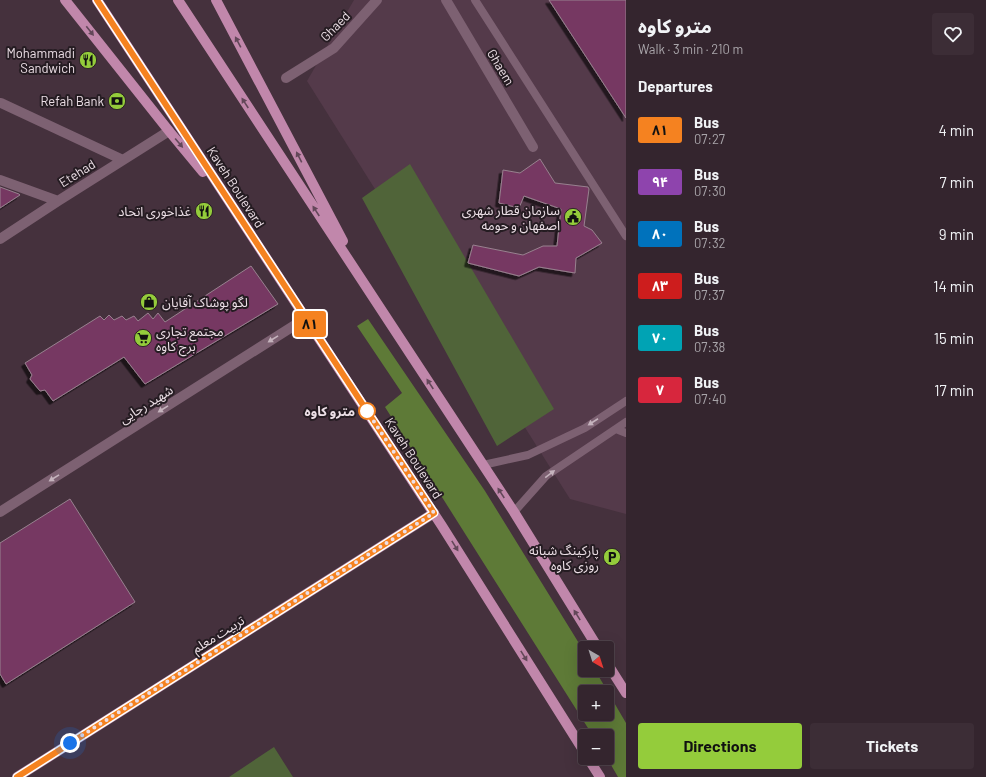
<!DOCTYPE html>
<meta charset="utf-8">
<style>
:root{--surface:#34252e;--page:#3c2d36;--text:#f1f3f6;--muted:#a9a5aa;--line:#4e424a;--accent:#94cc3b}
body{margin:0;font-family:Barlow,"Noto Sans Arabic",sans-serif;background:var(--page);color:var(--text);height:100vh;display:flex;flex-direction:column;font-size:15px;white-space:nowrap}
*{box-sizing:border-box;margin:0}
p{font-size:13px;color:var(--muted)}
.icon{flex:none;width:22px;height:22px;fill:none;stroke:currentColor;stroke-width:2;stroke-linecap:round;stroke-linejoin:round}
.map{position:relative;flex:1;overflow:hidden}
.details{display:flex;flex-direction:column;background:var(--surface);width:360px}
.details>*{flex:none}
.badge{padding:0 8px;border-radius:3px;font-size:14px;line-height:26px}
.needle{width:26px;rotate:141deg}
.controls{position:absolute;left:578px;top:641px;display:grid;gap:8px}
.controls a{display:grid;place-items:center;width:36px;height:36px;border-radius:4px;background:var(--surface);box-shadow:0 4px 16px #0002,0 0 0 1px var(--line);font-size:20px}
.you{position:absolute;width:20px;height:20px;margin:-10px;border:3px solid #fff;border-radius:50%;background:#1a73e8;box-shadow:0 0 0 6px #1a73e833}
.map>.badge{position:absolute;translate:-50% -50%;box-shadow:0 0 0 2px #fff}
h2{padding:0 12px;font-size:15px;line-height:36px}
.round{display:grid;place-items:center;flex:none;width:42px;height:42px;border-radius:4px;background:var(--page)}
.head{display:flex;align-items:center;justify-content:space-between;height:68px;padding:0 12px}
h1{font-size:19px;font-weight:700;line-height:30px}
.cta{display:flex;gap:8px;margin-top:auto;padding:8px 12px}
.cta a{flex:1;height:46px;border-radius:4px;background:var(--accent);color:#111;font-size:16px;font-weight:700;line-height:46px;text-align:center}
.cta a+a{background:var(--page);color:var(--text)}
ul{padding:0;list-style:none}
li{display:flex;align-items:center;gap:12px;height:52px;padding:0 12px}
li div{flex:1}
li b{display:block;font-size:15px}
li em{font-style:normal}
li .badge{min-width:44px;font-weight:700;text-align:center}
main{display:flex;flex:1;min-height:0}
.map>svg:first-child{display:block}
.built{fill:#543a4a}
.green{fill:#506439}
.forest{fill:#5e7a37;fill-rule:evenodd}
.building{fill:#763962;stroke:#98818f;filter:url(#shadow)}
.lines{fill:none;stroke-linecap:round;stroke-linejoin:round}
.lane{stroke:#7d6172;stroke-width:8}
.street{stroke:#7d6172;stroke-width:10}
.secondary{stroke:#a47693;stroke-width:10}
.primary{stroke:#c187ab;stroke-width:10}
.oneway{fill:#634759}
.oneway2{fill:#c5b3bd}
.line-casing{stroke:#fff;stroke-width:9}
.line{stroke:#f58220;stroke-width:6}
.walk{stroke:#ecdfe6;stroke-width:4;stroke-dasharray:0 7.2}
.stop-dot{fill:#fff;stroke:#f58220;stroke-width:2}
.labels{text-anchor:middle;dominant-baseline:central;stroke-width:4;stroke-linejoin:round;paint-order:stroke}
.street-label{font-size:13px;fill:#ecdfe6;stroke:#251c22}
.poi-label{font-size:13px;fill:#ecdfe6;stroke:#251c22;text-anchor:end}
.stop-label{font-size:13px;font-weight:bold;fill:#ecdfe6;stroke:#251c22;text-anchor:end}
</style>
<main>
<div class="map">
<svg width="626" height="777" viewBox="0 0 626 777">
<defs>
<filter id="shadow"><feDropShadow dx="-3.5" dy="3.5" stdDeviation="0" flood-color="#0009"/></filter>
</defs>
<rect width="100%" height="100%" fill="#45313d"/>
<path class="built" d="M 354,0 L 626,0 L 626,514 L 570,499 L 307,81 Z"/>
<path class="green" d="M 410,164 L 554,409 L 497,446 L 362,198 Z
M 274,747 L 293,777 L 229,777 Z"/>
<path class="forest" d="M 368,319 L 485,491 L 585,653 L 585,670 L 595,670 L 626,723 L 626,777 L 618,777 L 607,758 L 607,736 L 593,736 L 385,407 L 402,393 L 357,326 ZM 585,692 L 607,692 L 607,714 L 585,714 Z"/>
<path class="building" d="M 549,0 L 626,0 L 626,118 Z
M 540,159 L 555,183 L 588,187 L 589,189 L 584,226 L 592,230 L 602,243 L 576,258 L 575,273 L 539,267 L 519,276 L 468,263 L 473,245 L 523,255 L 543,246 L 557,246 L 561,209 L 524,196 L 519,208 L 499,203 L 503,170 L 520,173 Z
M 0,187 L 19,194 L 20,195 L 0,208 Z
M 251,266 L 278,304 L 145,384 L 124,357 L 53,401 L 45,390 L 40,391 L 30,379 L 32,375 L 25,363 L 100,316 L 104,320 L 109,315 L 114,320 L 122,316 L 126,320 L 134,316 L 138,321 L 148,313 L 153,319 L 158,313 L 165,322 Z
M 70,499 L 135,602 L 6,684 L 0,674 L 0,543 Z"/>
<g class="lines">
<path class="lane" d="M 475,0 L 626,236
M 616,429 L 626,433
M 483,465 L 528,455 L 585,428 L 626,401
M 514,512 L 546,476 L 626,422"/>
<path class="street" d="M 446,0 L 533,147
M 286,78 L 334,48 L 377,0
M 1,103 L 123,160
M 0,180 L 58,201
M 0,239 L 58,201 L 169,131
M 0,512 L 306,318"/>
<path class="secondary" d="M 17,777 L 434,513"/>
<path class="primary" d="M 65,0 L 169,131 L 203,172
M 97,0 L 442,526 L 585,753
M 178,0 L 514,512 L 598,648
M 216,0 L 343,241
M 607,663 L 626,693
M 588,758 L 600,777"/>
</g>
<defs><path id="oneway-solid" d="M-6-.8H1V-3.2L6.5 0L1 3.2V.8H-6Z"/></defs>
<g class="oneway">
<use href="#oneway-solid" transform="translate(90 31) rotate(52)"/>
<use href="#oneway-solid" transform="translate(238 42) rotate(-118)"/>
<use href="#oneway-solid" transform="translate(245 103) rotate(-123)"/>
<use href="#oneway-solid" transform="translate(179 143) rotate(50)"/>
<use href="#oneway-solid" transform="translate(299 157) rotate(-117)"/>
<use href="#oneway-solid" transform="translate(316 211) rotate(-123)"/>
<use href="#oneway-solid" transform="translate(430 384) rotate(-123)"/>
<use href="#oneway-solid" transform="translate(501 493) rotate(-123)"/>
<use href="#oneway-solid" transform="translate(455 546) rotate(58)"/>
<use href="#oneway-solid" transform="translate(577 615) rotate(-122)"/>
<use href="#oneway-solid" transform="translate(524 656) rotate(58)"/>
</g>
<g class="oneway2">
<use href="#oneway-solid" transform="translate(273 339) rotate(148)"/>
<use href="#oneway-solid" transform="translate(163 409) rotate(148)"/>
<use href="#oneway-solid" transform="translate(593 422) rotate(147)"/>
<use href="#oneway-solid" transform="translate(550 474) rotate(-37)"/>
<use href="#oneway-solid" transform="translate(54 478) rotate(148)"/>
</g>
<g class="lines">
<defs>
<path id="line" d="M 17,777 L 434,513 L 97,0"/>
</defs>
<use href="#line" class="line-casing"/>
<use href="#line" class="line"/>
<path class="walk" d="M 70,743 L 434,513 L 367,411"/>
</g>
<defs>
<symbol id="restaurant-disc" viewBox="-11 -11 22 22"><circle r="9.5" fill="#94cc3b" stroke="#251c22"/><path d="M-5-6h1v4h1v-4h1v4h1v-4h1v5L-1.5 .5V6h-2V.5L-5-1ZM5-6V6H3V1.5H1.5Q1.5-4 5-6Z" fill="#111"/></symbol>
<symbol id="bank-disc" viewBox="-11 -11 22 22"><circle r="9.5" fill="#94cc3b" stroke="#251c22"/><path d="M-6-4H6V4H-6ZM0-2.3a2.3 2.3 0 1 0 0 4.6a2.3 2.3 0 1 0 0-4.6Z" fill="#111"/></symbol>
<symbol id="civic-disc" viewBox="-11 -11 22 22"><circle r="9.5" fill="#94cc3b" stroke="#251c22"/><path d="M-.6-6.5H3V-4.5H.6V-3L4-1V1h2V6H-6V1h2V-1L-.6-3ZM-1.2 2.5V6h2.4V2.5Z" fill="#111"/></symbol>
<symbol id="shop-disc" viewBox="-11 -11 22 22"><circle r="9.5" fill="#94cc3b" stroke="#251c22"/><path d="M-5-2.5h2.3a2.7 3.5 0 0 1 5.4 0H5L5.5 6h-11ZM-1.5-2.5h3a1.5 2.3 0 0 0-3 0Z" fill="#111"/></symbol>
<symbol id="supermarket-disc" viewBox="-11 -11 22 22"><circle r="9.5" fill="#94cc3b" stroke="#251c22"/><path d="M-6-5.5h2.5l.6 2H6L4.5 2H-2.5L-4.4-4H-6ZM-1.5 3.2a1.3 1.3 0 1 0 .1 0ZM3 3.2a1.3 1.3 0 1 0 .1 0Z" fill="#111"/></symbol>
<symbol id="parking-disc" viewBox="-11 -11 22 22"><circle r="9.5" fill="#94cc3b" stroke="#251c22"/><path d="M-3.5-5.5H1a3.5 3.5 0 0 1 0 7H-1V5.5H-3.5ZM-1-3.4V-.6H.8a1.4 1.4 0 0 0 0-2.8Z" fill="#111"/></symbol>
</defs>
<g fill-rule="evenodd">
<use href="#restaurant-disc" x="78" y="50" width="20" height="20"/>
<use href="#bank-disc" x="107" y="91" width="20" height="20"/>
<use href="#restaurant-disc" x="194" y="201" width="20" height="20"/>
<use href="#civic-disc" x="563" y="207" width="20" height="20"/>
<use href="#shop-disc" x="139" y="292" width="20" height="20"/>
<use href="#supermarket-disc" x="133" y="328" width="20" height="20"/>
<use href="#parking-disc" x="602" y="547" width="20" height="20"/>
</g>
<circle class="stop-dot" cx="367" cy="411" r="8"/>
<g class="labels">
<g class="street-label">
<text transform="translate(335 26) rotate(-45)">Ghaed</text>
<text transform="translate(501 67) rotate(59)">Ghaem</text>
<text transform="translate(77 173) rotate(-32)">Etehad</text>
<text transform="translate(236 187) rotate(57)">Kaveh Boulevard</text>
<text transform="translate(146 404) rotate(-32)">شهید رجایی</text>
<text transform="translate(414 458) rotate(57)">Kaveh Boulevard</text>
<text transform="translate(218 634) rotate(-32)">تربیت معلم</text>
</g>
<g class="poi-label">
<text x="75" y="53">Mohammadi<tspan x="75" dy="15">Sandwich</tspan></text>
<text x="104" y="101">Refah Bank</text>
<text x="560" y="210">سازمان قطار شهری<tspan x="560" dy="15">اصفهان و حومه</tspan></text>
<text x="191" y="211">غذاخوری اتحاد</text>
<text x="162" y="302" text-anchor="start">لگو پوشاک آقایان</text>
<text x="156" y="331" text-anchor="start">مجتمع تجاری<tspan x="156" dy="15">برج کاوه</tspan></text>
<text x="599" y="550">پارکینگ شبانه<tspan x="599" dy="15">روزی کاوه</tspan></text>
</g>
<g class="stop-label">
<text x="355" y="411">مترو کاوه</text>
</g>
</g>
</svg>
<div class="controls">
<a><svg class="needle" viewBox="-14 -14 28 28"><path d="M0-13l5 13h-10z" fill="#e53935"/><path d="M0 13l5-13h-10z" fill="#a9a5aa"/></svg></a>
<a>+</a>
<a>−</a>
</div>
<div class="you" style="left:70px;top:743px"></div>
<b class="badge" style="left:310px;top:324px;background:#f58220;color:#111">۸۱</b>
</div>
<section class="details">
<div class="head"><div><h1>مترو کاوه</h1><p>Walk · 3 min · 210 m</p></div><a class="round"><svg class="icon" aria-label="heart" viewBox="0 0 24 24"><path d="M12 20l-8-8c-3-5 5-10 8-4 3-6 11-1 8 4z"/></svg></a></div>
<h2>Departures</h2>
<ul>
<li><span class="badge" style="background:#f58220;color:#111">۸۱</span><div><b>Bus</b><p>07:27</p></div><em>4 min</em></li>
<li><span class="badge" style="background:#8e44ad;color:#fff">۹۴</span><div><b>Bus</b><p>07:30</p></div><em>7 min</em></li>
<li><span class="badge" style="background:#0072bc;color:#fff">۸۰</span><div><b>Bus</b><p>07:32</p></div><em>9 min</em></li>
<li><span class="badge" style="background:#cd1d1d;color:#fff">۸۳</span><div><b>Bus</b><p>07:37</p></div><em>14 min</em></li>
<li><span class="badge" style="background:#00a3b4;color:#fff">۷۰</span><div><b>Bus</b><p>07:38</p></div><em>15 min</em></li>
<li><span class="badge" style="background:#d7263d;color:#fff">۷</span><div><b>Bus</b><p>07:40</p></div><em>17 min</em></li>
</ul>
<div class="cta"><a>Directions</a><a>Tickets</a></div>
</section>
</main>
